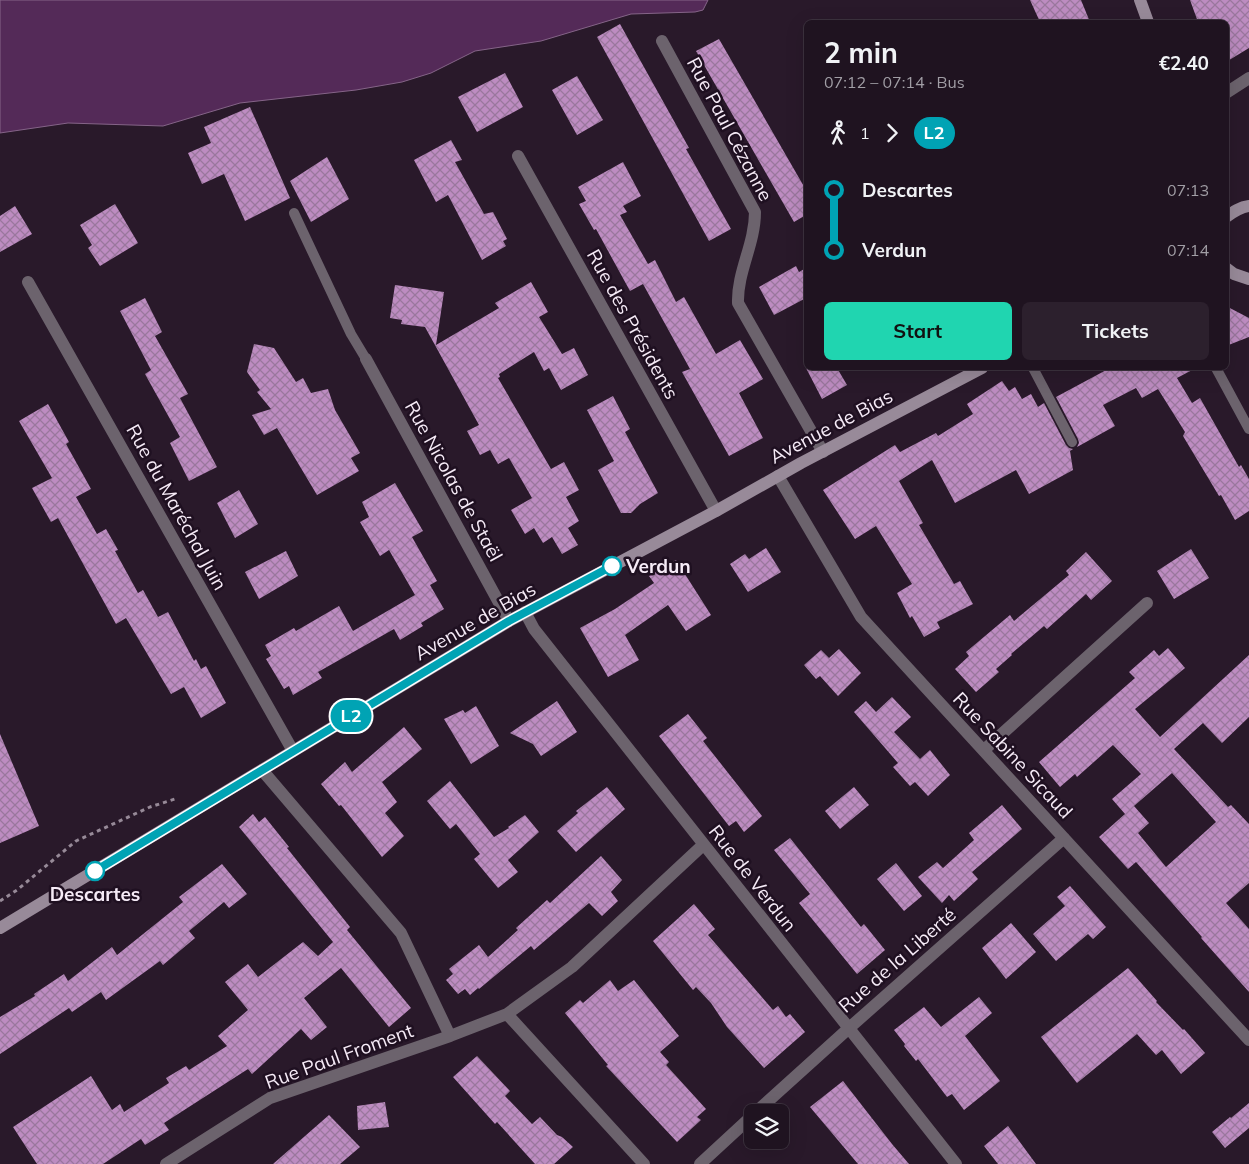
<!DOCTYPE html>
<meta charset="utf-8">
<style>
:root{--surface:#1f1320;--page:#2c202d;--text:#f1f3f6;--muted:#a19ea5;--line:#3c323e;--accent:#20d5b0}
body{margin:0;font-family:Mulish,sans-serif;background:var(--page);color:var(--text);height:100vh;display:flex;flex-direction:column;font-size:19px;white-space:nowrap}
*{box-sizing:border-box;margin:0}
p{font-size:16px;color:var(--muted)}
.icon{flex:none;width:28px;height:28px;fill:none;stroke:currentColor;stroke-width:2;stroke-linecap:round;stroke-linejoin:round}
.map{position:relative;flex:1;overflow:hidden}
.side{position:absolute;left:804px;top:20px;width:425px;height:350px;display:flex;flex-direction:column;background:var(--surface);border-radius:8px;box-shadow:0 5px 20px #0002,0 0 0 1px var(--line)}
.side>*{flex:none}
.badge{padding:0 10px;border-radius:16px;font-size:18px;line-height:32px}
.buttons{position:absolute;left:744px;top:1104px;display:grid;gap:10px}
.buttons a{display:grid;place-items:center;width:45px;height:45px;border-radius:8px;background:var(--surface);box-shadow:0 5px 20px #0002,0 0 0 1px var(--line);font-size:25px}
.map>.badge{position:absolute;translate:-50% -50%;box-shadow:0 0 0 2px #fff}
.legs{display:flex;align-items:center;gap:8px;height:55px;padding:0 20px;font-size:16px}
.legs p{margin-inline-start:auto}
.overview{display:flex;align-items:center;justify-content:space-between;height:85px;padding:0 20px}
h1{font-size:28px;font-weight:700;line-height:38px}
.cta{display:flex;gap:10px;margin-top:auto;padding:10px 20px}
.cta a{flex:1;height:58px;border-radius:8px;background:var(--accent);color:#111;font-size:20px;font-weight:700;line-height:58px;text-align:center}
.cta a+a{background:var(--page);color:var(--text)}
ul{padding:0 20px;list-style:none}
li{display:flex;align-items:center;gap:18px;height:60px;font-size:19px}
li i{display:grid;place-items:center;width:8px;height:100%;margin:0 6px;background:currentColor}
li i::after{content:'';width:12px;height:12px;margin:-6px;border:4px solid;border-radius:50%;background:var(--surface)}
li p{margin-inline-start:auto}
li:first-child i{background:linear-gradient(#0000 50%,currentColor 0)}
li:last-child i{background:linear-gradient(currentColor 50%,#0000 0)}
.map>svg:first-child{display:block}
.water{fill:#542a58;stroke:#856488}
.building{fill:url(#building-cross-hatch);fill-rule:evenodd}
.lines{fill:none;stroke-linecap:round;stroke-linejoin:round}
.path{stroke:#978a98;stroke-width:3;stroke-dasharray:4 4;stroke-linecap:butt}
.lane{stroke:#6c636d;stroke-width:10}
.street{stroke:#6c636d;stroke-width:12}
.secondary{stroke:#988a99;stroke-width:12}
.line-1-casing{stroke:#fff;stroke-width:11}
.line-1{stroke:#00a3b4;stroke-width:8}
.stop-1-dot{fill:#fff;stroke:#00a3b4;stroke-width:2.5}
.labels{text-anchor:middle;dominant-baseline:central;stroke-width:5;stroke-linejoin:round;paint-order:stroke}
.street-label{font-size:19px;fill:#f6ebf7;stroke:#1f1021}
.stop-label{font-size:19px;font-weight:bold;fill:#f6ebf7;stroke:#1f1021;text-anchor:start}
</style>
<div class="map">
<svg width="1249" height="1164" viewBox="0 0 1249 1164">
<defs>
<pattern id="building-cross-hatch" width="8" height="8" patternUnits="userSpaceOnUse" patternTransform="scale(1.25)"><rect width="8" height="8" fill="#bd8cc1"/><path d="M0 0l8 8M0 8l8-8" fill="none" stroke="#9a779d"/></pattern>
</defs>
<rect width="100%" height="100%" fill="#29192a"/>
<path class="water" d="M 0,0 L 708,0 L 703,10 L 695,12 L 631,14 L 541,41 L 475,51 L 431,73 L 402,82 L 356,90 L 240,103 L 163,126 L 68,123 L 0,133 Z"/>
<path class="building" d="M 1030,0 L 1081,0 L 1090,22 L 1040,22 Z
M 1190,0 L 1249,0 L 1249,48 L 1226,62 L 1226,22 L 1198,22 Z
M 620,24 L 689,148 L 686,149 L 731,229 L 709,241 L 597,37 Z
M 719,39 L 806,190 L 806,215 L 794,222 L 696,51 Z
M 505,73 L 523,107 L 477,132 L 458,97 Z
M 577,76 L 603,120 L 577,135 L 552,90 Z
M 250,107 L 290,198 L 245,221 L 224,174 L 202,184 L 188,153 L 211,143 L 204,127 Z
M 451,140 L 462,160 L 455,162 L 484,214 L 493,212 L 507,239 L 503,241 L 506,246 L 482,260 L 448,195 L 436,202 L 414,160 Z
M 327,157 L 349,199 L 311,222 L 290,181 Z
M 623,162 L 641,196 L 623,206 L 627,212 L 620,215 L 648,264 L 655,260 L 676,302 L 684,297 L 716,354 L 740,340 L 763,379 L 739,393 L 763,438 L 729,456 L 682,372 L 690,369 L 643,284 L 630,291 L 596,229 L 594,230 L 579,204 L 586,201 L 578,187 Z
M 115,204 L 138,243 L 100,266 L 88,248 L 92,245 L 80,225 Z
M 15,206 L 32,234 L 0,252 L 0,216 Z
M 796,266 L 799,272 L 806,268 L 806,298 L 774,315 L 759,287 Z
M 531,282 L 548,312 L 539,317 L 562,354 L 574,348 L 588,375 L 561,390 L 549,368 L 544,371 L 534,352 L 499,374 L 500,377 L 498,378 L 551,469 L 564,462 L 579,490 L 566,497 L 579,521 L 568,528 L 578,545 L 562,554 L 552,537 L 543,543 L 534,528 L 525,534 L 511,510 L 532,498 L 509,458 L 498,464 L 490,450 L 480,455 L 467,431 L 479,425 L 425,327 L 401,324 L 402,320 L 390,318 L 395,285 L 444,292 L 436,345 L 499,308 L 495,303 Z
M 145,298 L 162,332 L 155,336 L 188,394 L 180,398 L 217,467 L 189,481 L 170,443 L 180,437 L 145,374 L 151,370 L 120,311 Z
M 1226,306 L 1249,318 L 1249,337 L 1226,346 Z
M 254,344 L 274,348 L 296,382 L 303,378 L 311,393 L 328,389 L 335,410 L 360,453 L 351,458 L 359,471 L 317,495 L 277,428 L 264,435 L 252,415 L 271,409 L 257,392 L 260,390 L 247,372 Z
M 806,368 L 837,368 L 847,385 L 822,399 Z
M 1110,368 L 1196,368 L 1177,378 L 1192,403 L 1200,398 L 1239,467 L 1241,465 L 1249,479 L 1249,511 L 1235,520 L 1221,495 L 1219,496 L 1183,436 L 1185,432 L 1158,389 L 1142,398 L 1136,388 L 1103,405 L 1115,426 L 1077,447 L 1079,443 L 1078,439 L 1056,397 Z
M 1002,381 L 1009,391 L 1015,387 L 1022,399 L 1031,394 L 1038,407 L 1044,403 L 1066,445 L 1069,448 L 1073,449 L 1070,451 L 1073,470 L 1029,494 L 1016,470 L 955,503 L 932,460 L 899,481 L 923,523 L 919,525 L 954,584 L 960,581 L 973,604 L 937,622 L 940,628 L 924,637 L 912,616 L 910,618 L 897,593 L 912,584 L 876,526 L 855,539 L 823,490 L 895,445 L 900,452 L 936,433 L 938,436 L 973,414 L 967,404 Z
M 613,396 L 630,429 L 625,432 L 658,493 L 640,504 L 631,513 L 621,513 L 598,470 L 614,461 L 587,410 Z
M 48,404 L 69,442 L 66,444 L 91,489 L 76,497 L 97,534 L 106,529 L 118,550 L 115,551 L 138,593 L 143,590 L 158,617 L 168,612 L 194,661 L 196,659 L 201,669 L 206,666 L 226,703 L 201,718 L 184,687 L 171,694 L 126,618 L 116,624 L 58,518 L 51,522 L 32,488 L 52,478 L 19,421 Z
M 395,483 L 423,531 L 412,537 L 437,581 L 430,585 L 444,609 L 421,623 L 423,626 L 400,640 L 394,629 L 318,672 L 322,678 L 293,695 L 289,686 L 284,689 L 266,659 L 271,656 L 265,645 L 294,628 L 296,631 L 339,606 L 353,631 L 415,595 L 389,550 L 380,556 L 360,522 L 369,517 L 362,502 Z
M 239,490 L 258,524 L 235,538 L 217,503 Z
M 766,548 L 781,572 L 748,592 L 730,564 L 745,554 L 749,559 Z
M 1191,549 L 1209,578 L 1174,599 L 1157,571 Z
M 286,551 L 298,576 L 259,599 L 245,572 Z
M 1086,552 L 1112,581 L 1091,600 L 1086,594 L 1047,629 L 1044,626 L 1011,654 L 1012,655 L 996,669 L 999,672 L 976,692 L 955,669 L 969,656 L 966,652 L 1010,615 L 1014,621 L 1069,575 L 1066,571 Z
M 676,560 L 711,615 L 686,631 L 668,605 L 625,635 L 639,660 L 608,677 L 580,628 L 615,609 L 654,583 L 649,576 Z
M 1168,648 L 1185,668 L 1135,709 L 1160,737 L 1249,655 L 1249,717 L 1222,743 L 1203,723 L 1174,749 L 1228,807 L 1231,805 L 1249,824 L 1249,883 L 1226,903 L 1249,929 L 1249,992 L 1201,938 L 1202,937 L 1136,862 L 1128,869 L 1099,837 L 1125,814 L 1112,799 L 1141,774 L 1113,745 L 1077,777 L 1075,774 L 1060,787 L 1039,762 L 1135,678 L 1129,672 L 1154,650 L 1159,656 ZM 1172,773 L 1216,822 L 1166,867 L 1138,833 L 1149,823 L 1134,806 Z
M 839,649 L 861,673 L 838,696 L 820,676 L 816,679 L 804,665 L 821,650 L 829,658 Z
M 892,697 L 911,717 L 894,732 L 920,759 L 930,750 L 950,775 L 928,796 L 915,782 L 910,786 L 902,777 L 893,767 L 898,763 L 854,712 L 866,701 L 876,712 Z
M 557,701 L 577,732 L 541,756 L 533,744 L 510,733 Z
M 476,706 L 499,746 L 471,764 L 444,719 L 463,710 L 465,713 Z
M 688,714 L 707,738 L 703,741 L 762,816 L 744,832 L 736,821 L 729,826 L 659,736 Z
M 404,727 L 422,749 L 382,782 L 397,802 L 385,813 L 404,836 L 382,857 L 341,805 L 339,806 L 321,784 L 345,762 L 352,772 Z
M 0,734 L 39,826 L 0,843 Z
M 450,781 L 494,837 L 509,828 L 508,827 L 525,815 L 539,832 L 508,860 L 518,872 L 498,888 L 474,859 L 480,854 L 456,824 L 450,829 L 427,801 Z
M 607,787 L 625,809 L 576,852 L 557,831 L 578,813 L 576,811 Z
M 854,787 L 869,805 L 840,829 L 825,811 Z
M 1002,805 L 1022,829 L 972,872 L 978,879 L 954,901 L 949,895 L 942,903 L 918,877 L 937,862 L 943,868 L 974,840 L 969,833 Z
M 253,814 L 259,822 L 265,817 L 289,847 L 287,848 L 350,927 L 347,930 L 411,1008 L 389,1027 L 341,968 L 304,998 L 327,1027 L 311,1040 L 301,1029 L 252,1074 L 248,1069 L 164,1123 L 169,1130 L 145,1145 L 141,1139 L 103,1164 L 37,1164 L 13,1127 L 91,1076 L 112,1110 L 120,1104 L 124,1112 L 169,1083 L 166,1078 L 186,1066 L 189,1070 L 227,1046 L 218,1036 L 248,1010 L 225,982 L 248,964 L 258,977 L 303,942 L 318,956 L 333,942 L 239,827 Z
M 790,838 L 861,927 L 864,924 L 885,950 L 857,974 L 799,903 L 810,894 L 774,850 Z
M 601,856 L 622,880 L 611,892 L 618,901 L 602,916 L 589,903 L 534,950 L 531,946 L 479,989 L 478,988 L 470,995 L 465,989 L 458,994 L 446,980 L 453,974 L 449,969 L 479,945 L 488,957 L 518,930 L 516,928 L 547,900 L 550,903 Z
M 896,863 L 922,896 L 904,911 L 877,879 Z
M 222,864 L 247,894 L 229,908 L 224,902 L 189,931 L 195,938 L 163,965 L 160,961 L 106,1000 L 101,992 L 72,1012 L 69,1008 L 0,1054 L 0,1017 L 35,996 L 34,994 L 64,974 L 68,981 L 112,947 L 117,955 L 183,902 L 179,897 Z
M 1070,886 L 1106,927 L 1093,939 L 1088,934 L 1056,961 L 1033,934 L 1065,906 L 1057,897 Z
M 694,904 L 715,929 L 708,935 L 773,1010 L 778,1006 L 786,1017 L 790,1014 L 805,1032 L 764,1068 L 727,1027 L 711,1003 L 696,987 L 693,990 L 653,941 Z
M 1011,923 L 1036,952 L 1006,979 L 982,948 Z
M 1128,968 L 1157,1001 L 1156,1002 L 1183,1030 L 1184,1029 L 1205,1053 L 1181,1074 L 1162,1050 L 1156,1055 L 1137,1034 L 1077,1083 L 1041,1037 Z
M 610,980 L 618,991 L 634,980 L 679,1036 L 660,1052 L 669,1062 L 666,1065 L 706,1109 L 697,1117 L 701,1120 L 677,1142 L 606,1066 L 608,1065 L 565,1013 L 580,1000 L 583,1003 Z
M 979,997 L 992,1013 L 965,1036 L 1000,1081 L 964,1110 L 952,1094 L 947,1097 L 918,1059 L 916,1061 L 904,1046 L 905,1044 L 894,1030 L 924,1007 L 941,1027 Z
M 477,1056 L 510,1091 L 505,1096 L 532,1124 L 540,1117 L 557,1135 L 562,1137 L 573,1147 L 554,1164 L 535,1164 L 497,1122 L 495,1124 L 453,1077 Z
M 843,1081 L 892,1144 L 909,1164 L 858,1164 L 810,1107 Z
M 385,1102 L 389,1127 L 358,1130 L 357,1106 Z
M 1249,1103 L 1249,1128 L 1225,1148 L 1212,1132 L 1230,1117 L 1231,1118 Z
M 329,1115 L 360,1147 L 340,1164 L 273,1164 Z
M 1008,1126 L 1036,1164 L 998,1164 L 984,1146 Z"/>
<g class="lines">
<path class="path" d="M 0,901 L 17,890 L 76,841 L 150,807 L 175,799"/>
<path class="lane" d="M 294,213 L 351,334 L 366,359
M 1033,368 L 1072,442
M 1216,368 L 1249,429"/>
<path class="street" d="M 662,41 L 755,212 C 755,244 737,272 738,303 L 823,452
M 1226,93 L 1249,78
M 518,156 L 716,511
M 28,282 L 293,751
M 366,359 L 509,621
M 778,476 L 861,617 L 1249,1040
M 525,612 L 534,629 L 956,1164
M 984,750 L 1147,603
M 262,770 L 401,933 L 450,1036 L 507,1014 L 644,1164
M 507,1014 L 572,967 L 703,845
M 756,1112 L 848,1029 L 1064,838
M 166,1164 L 270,1098 L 450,1036
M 700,1164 L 752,1116"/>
<path class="secondary" d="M 1140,0 L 1148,22
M 1226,217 C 1233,212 1240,207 1249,206
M 1226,268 L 1234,274 L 1249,279
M 0,928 L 509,621 L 716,511 L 801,463 L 982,368"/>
</g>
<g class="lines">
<defs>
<path id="line-1" d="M 95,871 L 509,621 L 612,566"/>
</defs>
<use href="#line-1" class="line-1-casing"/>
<use href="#line-1" class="line-1"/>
</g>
<g class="stop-1-dot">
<circle cx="612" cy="566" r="9"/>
<circle cx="95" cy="871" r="9"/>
</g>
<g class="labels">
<g class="street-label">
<text transform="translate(730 129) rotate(62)">Rue Paul Cézanne</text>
<text transform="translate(633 324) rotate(61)">Rue des Présidents</text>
<text transform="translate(831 426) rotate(-28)">Avenue de Bias</text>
<text transform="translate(454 481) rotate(61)">Rue Nicolas de Staël</text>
<text transform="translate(177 507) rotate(61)">Rue du Maréchal Juin</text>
<text transform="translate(475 621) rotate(-30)">Avenue de Bias</text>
<text transform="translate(1013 755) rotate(47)">Rue Sabine Sicaud</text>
<text transform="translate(753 878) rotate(52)">Rue de Verdun</text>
<text transform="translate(897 960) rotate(-41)">Rue de la Liberté</text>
<text transform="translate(339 1056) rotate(-20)">Rue Paul Froment</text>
</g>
<g class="stop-label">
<text x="626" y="566">Verdun</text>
<text x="95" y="894" text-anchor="middle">Descartes</text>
</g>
</g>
</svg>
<div class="buttons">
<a><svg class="icon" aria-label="layers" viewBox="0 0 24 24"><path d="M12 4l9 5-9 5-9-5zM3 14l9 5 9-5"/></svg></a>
</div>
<b class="badge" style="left:351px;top:716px;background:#00a3b4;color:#fff">L2</b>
<section class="side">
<div class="overview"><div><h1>2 min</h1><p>07:12 – 07:14 · Bus</p></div><b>€2.40</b></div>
<div class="legs"><svg class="icon" aria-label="walk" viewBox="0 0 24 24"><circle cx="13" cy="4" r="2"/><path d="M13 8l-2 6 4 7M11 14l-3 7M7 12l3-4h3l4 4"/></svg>1<svg class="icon" aria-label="forward" viewBox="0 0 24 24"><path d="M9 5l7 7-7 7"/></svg><b class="badge" style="background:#00a3b4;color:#fff">L2</b></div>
<ul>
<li><i style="color:#00a3b4"></i><b>Descartes</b><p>07:13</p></li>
<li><i style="color:#00a3b4"></i><b>Verdun</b><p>07:14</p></li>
</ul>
<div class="cta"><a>Start</a><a>Tickets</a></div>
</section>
</div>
